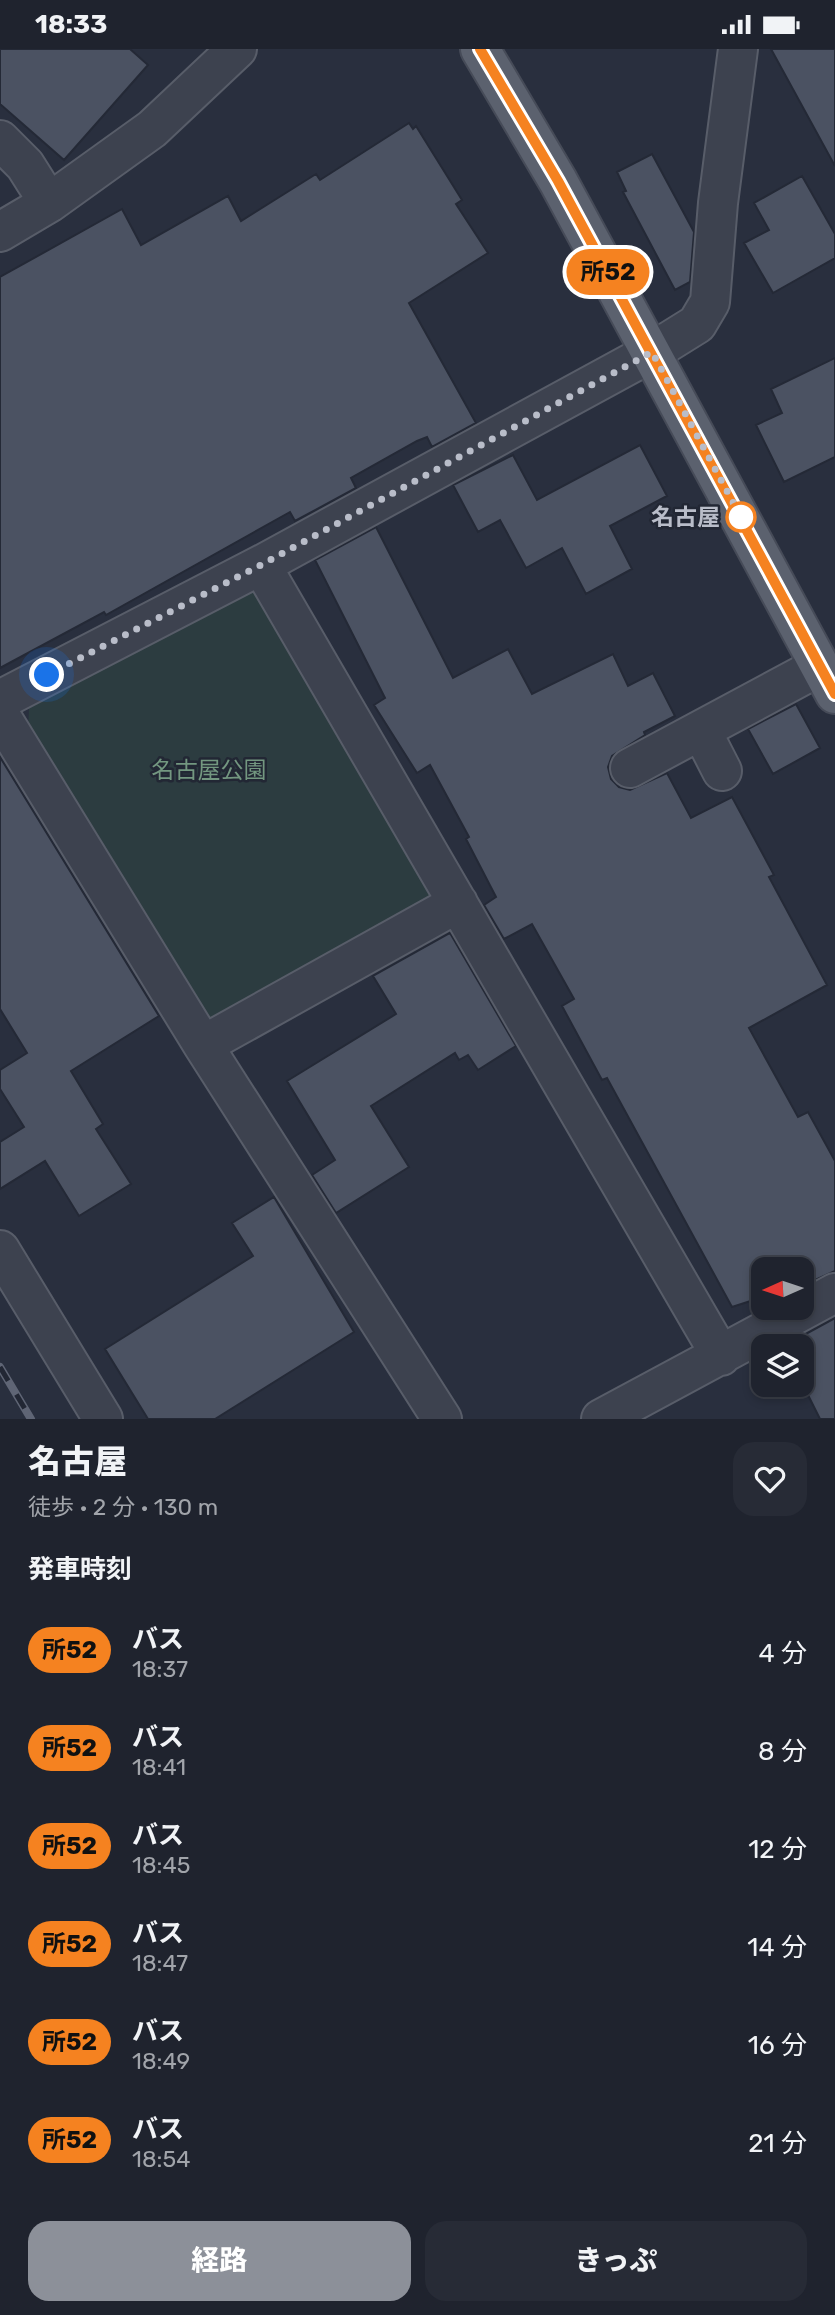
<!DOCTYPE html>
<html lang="ja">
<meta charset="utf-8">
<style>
:root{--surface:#1f232e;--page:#272b36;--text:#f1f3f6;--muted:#a1a4aa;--line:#3c404a;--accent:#8c9099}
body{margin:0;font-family:Rubik,"Noto Sans JP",sans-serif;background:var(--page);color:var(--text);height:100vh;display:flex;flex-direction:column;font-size:26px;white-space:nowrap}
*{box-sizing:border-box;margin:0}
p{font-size:23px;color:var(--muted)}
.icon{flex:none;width:38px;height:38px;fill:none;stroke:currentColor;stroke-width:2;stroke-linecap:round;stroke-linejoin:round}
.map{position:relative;height:1370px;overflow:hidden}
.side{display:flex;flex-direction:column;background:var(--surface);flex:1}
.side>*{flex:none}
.badge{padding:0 14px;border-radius:23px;font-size:24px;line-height:46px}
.needle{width:46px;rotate:267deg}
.fabs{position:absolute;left:751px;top:1208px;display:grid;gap:14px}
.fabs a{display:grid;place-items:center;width:63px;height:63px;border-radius:14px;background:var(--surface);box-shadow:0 4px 10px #0003,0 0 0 2px var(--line);font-size:35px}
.you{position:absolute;width:35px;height:35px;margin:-18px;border:5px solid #fff;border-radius:50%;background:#1a73e8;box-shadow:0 0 0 10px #1a73e833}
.map>.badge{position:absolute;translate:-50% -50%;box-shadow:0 0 0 4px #fff}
h2{padding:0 28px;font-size:26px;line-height:63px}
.round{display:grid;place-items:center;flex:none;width:74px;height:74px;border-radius:21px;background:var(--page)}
.headline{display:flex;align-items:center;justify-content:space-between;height:119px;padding:0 28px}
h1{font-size:33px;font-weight:800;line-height:52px}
.cta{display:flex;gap:14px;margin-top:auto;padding:14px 28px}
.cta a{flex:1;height:80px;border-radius:21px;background:var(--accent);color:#fff;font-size:28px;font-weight:800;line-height:80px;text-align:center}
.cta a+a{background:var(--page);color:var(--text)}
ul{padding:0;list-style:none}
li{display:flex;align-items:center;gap:21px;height:98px;padding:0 28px}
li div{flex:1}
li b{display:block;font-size:26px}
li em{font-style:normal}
li .badge{min-width:77px;font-weight:700;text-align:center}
.status{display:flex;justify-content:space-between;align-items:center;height:49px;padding:0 35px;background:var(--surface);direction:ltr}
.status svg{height:19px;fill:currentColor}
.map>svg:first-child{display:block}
.green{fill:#2c3c40}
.building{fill:#4b5262;stroke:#242936;stroke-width:2}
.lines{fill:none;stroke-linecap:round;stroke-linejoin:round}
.minor-casing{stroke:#585d69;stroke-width:42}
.major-casing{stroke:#464b58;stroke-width:42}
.minor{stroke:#3d424f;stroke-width:38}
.major{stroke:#5b616e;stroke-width:38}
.rail-casing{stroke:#5f6575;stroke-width:8}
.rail{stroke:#222734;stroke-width:5;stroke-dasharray:16;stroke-linecap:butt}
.line-casing{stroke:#fff;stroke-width:16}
.line{stroke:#f58220;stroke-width:10}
.walk{stroke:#b9bdc9;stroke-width:7;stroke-dasharray:0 12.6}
.stop-dot{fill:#fff;stroke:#f58220;stroke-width:3.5}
.labels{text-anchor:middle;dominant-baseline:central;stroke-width:5;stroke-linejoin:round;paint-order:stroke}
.stop-label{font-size:23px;font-weight:bold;fill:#b9bdc9;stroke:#222734;text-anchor:end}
.park-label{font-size:23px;fill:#739780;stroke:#222734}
</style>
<div class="status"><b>18:33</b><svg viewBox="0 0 49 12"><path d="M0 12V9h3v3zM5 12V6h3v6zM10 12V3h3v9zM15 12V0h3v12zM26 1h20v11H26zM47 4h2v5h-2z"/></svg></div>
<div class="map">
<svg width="835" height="1370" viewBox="0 0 835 1370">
<rect width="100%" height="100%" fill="#292f3e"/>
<path class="green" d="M 245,541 L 262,546 L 434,842 L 430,860 L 221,972 L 202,966 L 28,682 L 29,659 Z"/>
<path class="building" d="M 0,0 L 130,0 L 148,16 L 64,111 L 0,55 Z
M 771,0 L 835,0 L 835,117 Z
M 409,74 L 413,80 L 416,77 L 462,151 L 456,155 L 488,204 L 409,254 L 476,374 L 432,398 L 427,388 L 417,392 L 351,429 L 356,439 L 295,472 L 290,463 L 106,566 L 104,563 L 0,619 L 0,228 L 122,160 L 141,196 L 228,147 L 241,172 L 316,125 L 320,131 Z
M 652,105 L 694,183 L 690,233 L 675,241 L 623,143 L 626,142 L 617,123 Z
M 802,127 L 835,185 L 835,209 L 773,244 L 744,194 L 769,181 L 754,154 Z
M 835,309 L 835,408 L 784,433 L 756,376 L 782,364 L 771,340 Z
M 640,396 L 667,447 L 610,477 L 632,520 L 586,545 L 562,499 L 526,519 L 500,471 L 478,483 L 453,436 L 513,406 L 537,451 Z
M 376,478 L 453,629 L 508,600 L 532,645 L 613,605 L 628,637 L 653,624 L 675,667 L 644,683 L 645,686 L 612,707 L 608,718 L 611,730 L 619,738 L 630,741 L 667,724 L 691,769 L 732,748 L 774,826 L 769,828 L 827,936 L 749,979 L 798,1068 L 808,1063 L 835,1112 L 835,1222 L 802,1237 L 802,1220 L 763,1220 L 763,1248 L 732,1258 L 607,1029 L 602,1031 L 562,957 L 574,950 L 532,875 L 504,890 L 484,856 L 496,848 L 466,790 L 469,788 L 430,716 L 417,724 L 374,656 L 385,649 L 315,511 Z
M 796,655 L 820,699 L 773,725 L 748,680 Z
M 0,708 L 159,967 L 71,1022 L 103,1075 L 96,1080 L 131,1135 L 79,1167 L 45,1112 L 0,1140 L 0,1093 L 24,1078 L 0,1040 L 0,1021 L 27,1004 L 0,960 Z
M 450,884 L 516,997 L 478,1021 L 468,1006 L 459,1011 L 455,1004 L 371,1057 L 409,1118 L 336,1164 L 312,1126 L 335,1111 L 287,1032 L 396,965 L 373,927 Z
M 274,1148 L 354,1283 L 215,1370 L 148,1370 L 105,1300 L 253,1207 L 232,1174 Z
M 835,1269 L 835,1370 L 820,1370 L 802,1334 L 802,1287 Z"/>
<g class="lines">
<defs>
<path id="minor" d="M 0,91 L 25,116 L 49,154
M 0,183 L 49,154 L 152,80 L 237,0
M 261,516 L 721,1307
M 0,651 L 261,516 L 652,303 L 697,275 L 710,253 L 718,154 L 738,0
M 0,666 L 203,996 L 442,1370
M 701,681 L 722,722
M 630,719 L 820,617
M 203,996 L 458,854
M 0,1201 L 103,1370
M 601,1370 L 835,1244"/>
<path id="major" d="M 480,0 L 558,132 L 835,645"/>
</defs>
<use href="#minor" class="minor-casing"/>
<use href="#major" class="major-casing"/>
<use href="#minor" class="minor"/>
<use href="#major" class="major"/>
<defs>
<path id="rail" d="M 0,1318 L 31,1370"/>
</defs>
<use href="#rail" class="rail-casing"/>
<use href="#rail" class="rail"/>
</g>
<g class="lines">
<defs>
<path id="line" d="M 480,0 L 558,132 L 835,645"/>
</defs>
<use href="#line" class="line-casing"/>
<use href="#line" class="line"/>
<path class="walk" d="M 47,626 L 261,516 L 652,303 L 741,468"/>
</g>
<circle class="stop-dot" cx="741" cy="468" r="14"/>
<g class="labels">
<g class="stop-label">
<text x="720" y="468">名古屋</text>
</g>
<g class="park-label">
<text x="209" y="721">名古屋公園</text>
</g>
</g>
</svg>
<div class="fabs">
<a><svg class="needle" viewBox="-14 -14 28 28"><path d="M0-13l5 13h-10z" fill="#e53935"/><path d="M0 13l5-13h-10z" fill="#a1a4aa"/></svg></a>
<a><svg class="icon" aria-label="layers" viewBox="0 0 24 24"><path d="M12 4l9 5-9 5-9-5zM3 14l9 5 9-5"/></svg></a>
</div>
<div class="you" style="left:47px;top:626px"></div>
<b class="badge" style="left:608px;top:223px;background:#f58220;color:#111">所52</b>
</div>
<section class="side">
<div class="headline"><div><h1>名古屋</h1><p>徒歩 · 2 分 · 130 m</p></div><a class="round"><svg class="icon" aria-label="heart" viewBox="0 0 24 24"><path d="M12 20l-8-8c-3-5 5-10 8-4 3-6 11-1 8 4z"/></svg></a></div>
<h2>発車時刻</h2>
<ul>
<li><span class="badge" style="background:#f58220;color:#111">所52</span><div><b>バス</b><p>18:37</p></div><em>4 分</em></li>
<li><span class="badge" style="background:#f58220;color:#111">所52</span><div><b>バス</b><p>18:41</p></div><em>8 分</em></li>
<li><span class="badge" style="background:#f58220;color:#111">所52</span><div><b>バス</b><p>18:45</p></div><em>12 分</em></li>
<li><span class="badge" style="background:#f58220;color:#111">所52</span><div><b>バス</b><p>18:47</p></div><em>14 分</em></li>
<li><span class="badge" style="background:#f58220;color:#111">所52</span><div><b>バス</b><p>18:49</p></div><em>16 分</em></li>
<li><span class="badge" style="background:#f58220;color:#111">所52</span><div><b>バス</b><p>18:54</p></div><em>21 分</em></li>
</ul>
<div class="cta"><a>経路</a><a>きっぷ</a></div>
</section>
